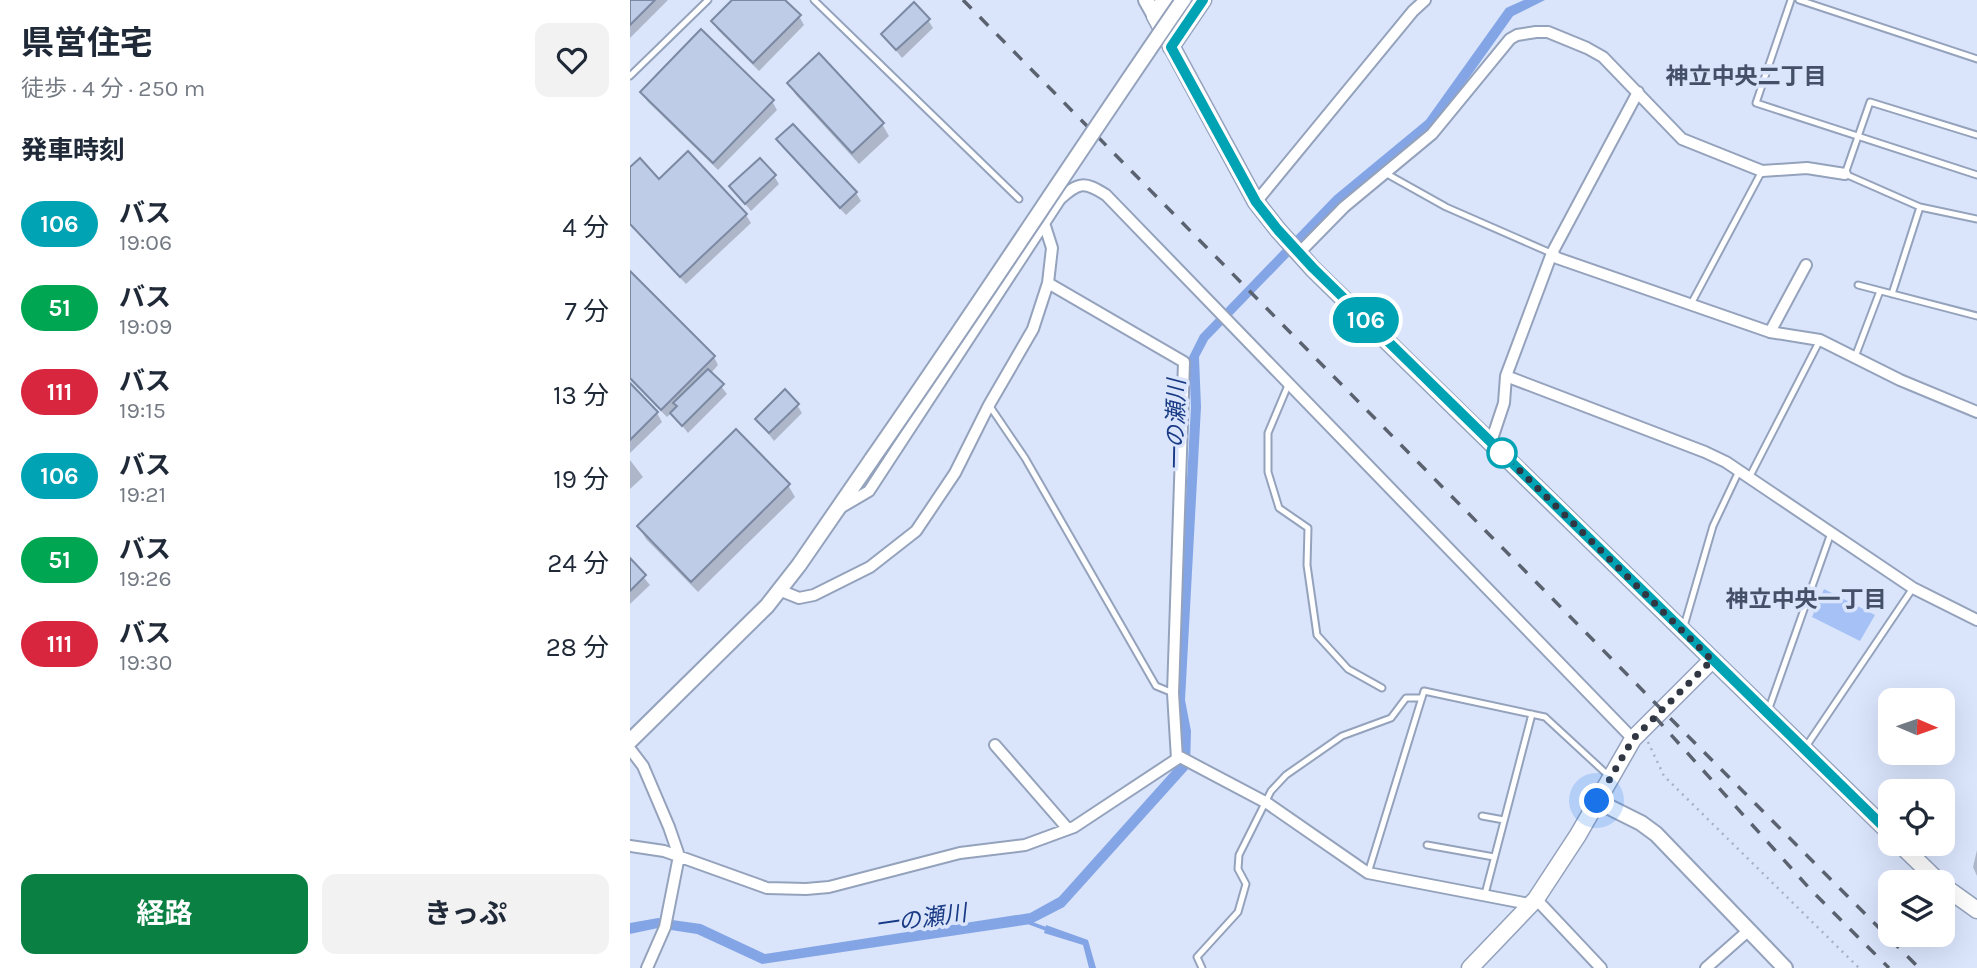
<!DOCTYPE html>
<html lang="ja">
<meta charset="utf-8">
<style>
:root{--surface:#fff;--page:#f2f2f3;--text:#1f2937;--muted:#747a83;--accent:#0b8043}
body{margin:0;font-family:Karla,"Noto Sans JP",sans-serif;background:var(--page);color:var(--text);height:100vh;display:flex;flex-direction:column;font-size:26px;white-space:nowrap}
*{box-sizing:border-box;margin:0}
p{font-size:23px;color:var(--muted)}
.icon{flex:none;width:38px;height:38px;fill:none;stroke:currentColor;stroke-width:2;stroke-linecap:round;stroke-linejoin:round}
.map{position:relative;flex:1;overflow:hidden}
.side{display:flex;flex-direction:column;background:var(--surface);width:630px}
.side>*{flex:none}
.badge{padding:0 14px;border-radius:23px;font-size:24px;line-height:46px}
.needle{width:46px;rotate:92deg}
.tools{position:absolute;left:1248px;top:688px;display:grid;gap:14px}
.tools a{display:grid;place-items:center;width:77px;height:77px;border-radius:14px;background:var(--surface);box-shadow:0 7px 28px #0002;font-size:35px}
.you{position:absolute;width:35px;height:35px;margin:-18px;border:5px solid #fff;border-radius:50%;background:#1a73e8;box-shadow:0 0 0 10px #1a73e833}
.map>.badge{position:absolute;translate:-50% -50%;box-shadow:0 0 0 4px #fff}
h2{padding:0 21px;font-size:26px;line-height:63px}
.round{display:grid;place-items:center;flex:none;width:74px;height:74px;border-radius:14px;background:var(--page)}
.overview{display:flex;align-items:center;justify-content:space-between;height:119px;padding:0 21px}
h1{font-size:33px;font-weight:700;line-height:52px}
.cta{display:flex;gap:14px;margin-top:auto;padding:14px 21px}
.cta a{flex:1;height:80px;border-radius:14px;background:var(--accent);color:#fff;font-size:28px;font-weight:700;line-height:80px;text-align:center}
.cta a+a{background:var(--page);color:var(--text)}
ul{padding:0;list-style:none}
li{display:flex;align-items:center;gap:21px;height:84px;padding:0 21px}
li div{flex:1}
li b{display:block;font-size:26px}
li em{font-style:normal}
li .badge{min-width:77px;font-weight:700;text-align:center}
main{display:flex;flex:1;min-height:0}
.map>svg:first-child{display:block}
.green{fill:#a6c1f5}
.water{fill:#84a5e5}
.shadow{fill:#0003}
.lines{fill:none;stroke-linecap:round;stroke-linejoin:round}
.stream{stroke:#84a5e5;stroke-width:3.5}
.building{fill:#becce7;stroke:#7c89a3;stroke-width:2}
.service-casing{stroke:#94a2bc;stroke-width:9}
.minor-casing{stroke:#94a2bc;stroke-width:14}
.tertiary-casing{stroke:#94a2bc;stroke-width:18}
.secondary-casing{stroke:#94a2bc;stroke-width:19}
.path{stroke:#a7b0c4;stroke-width:2.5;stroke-dasharray:2 5;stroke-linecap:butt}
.service{stroke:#fff;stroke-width:5}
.minor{stroke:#fff;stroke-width:10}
.tertiary{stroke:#fff;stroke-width:14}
.secondary{stroke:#fff;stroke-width:16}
.rail{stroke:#5a616f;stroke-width:3.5;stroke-dasharray:12 12;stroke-linecap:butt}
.tertiary-bridge-casing{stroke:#94a2bc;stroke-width:18;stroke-linecap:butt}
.tertiary-bridge{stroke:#fff;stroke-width:14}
.line-casing{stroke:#fff;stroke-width:16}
.line{stroke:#00a3b4;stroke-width:10}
.walk{stroke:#313742;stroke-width:7;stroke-dasharray:0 12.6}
.stop-dot{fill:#fff;stroke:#00a3b4;stroke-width:3.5}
.labels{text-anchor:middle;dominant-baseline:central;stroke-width:7;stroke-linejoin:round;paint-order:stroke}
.neighbourhood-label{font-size:23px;font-weight:bold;fill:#445067;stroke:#dae5fc}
.water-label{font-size:23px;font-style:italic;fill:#193a84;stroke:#dae5fc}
</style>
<main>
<section class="side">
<div class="overview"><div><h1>県営住宅</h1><p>徒歩 · 4 分 · 250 m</p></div><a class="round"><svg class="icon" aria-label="heart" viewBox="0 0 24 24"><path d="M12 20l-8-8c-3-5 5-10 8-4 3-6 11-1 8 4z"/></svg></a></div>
<h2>発車時刻</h2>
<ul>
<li><span class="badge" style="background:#00a3b4;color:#fff">106</span><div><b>バス</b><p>19:06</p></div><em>4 分</em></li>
<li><span class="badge" style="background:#00a651;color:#fff">51</span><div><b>バス</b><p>19:09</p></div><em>7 分</em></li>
<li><span class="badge" style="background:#d7263d;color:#fff">111</span><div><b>バス</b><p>19:15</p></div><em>13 分</em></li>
<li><span class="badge" style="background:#00a3b4;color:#fff">106</span><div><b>バス</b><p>19:21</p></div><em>19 分</em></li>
<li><span class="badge" style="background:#00a651;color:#fff">51</span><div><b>バス</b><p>19:26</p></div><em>24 分</em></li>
<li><span class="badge" style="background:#d7263d;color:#fff">111</span><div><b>バス</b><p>19:30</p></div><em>28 分</em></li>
</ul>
<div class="cta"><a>経路</a><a>きっぷ</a></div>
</section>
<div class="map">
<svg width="1347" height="968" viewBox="0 0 1347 968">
<rect width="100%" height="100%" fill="#dae5fc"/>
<path class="green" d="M 1194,589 L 1245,615 L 1230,641 L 1182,617 Z"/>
<path class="water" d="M 894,0 L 915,0 L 883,16 L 804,127 L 712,202 L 578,340 L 569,357 L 571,407 L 555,700 L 561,731 L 560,767 L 434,907 L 401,924 L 132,964 L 67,934 L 28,928 L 0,934 L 0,923 L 28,918 L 71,924 L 135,954 L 400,913 L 429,897 L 550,762 L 551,733 L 545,701 L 561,407 L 559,357 L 570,335 L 704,196 L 796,120 L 876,8 Z
M 416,925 L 458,940 L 466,968 L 459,968 L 453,945 L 414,933 Z"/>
<path class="shadow" d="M 0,0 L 38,0 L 0,38 Z
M 104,0 L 153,0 L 169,16 L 174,25 L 129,71 L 88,30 L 83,22 Z
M 298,20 L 303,28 L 272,58 L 253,34 Z
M 159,84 L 252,124 L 259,136 L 229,164 L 166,95 Z
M 12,92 L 142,101 L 147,110 L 88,170 L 17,101 Z
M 148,140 L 226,193 L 231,201 L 216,215 L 153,148 Z
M 0,169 L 116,215 L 121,223 L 56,284 L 0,225 Z
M 144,176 L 149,184 L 121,211 L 101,187 Z
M 0,273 L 84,357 L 88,365 L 81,373 L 97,394 L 58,433 L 42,413 L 37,417 L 0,380 Z
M 0,386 L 27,413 L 32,422 L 0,453 Z
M 167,405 L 172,413 L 144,441 L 127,419 Z
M 0,460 L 13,477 L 0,489 Z
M 158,485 L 165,497 L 68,592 L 16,539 L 9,527 Z
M 0,561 L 20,585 L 0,604 Z
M 1347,850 L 1347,876 L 1343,867 Z"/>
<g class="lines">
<path class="stream" d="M 400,923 L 419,930"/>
</g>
<path class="building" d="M 0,0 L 25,0 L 0,25 Z
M 102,0 L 155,0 L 171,15 L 123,63 L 81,21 Z
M 284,2 L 300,19 L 266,50 L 251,34 Z
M 71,29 L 144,100 L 83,163 L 10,92 Z
M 189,53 L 254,123 L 222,153 L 157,83 Z
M 163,124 L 227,192 L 210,208 L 146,139 Z
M 58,151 L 117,214 L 50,277 L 0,224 L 0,167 L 10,158 L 29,179 Z
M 130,158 L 146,175 L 115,204 L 99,186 Z
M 0,271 L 85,356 L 31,410 L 0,378 Z
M 78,369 L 94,384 L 52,426 L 40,413 L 47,406 L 43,403 Z
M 0,383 L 28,412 L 0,440 Z
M 155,389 L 169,404 L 139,433 L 125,419 Z
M 106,429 L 160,484 L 61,582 L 7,526 Z
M 0,558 L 16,575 L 0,591 Z"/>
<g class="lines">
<defs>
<path id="service" d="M 184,0 L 389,199
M 1161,0 L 1126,103 L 1347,175
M 1169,0 L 1347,59
M 0,76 L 78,0
M 1347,135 L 1240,102 L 1215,174 L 1290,207 L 1347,219
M 757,174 L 816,207 L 921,253
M 1228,285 L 1347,316
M 1262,294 L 1290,207
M 1061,304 L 1132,171
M 1225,357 L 1250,291
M 659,383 L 638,433 L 638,472 L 649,508 L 678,528 L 677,565 L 687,635 L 718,669 L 752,688
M 359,405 L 395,458 L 526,686 L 543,693
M 1119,478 L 1190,340
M 1054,626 L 1083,526 L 1109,471
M 1138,711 L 1201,533
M 1175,748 L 1283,588
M 852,816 L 874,820
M 797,845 L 864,857
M 738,873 L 794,691 L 915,717 L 980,777
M 855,894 L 902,714
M 572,968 L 567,957 L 608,912 L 616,884 L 608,869 L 609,855 L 641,791 L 656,775 L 712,736 L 761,718 L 776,698 L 792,698"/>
<path id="minor" d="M 626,202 L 783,11 L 795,0
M 669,253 L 714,207 L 802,134 L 880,39 L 887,35 L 906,32 L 918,32 L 957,48 L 973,57 L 1052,139 L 1132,171 L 1177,168 L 1215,174
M 922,253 L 927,258 L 1140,332 L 1190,340 L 1270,380 L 1347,412
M 418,283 L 554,362 L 543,693 L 547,759
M 1140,332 L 1176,265
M 876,376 L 1075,452 L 1096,462 L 1283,588 L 1347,620
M 861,442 L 874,403 L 876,376 L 922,253 L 1008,92
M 210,508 L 239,491 L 430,199 C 449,182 454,181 476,195 L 1003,739
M 149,590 L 169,598 L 184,595 L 240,567 L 286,531 L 325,473 L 359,405 L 403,329 L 418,283 L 422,248 L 414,223
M 365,745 L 438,829
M 0,749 L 13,766 L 39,827 L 49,856 L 35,927 L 17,968
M 0,846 L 34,851 L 137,888 L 176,889 L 199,887 L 330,853 L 395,845 L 444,827 L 550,757 L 637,803 L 738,873 L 894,903 L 900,906
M 906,899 L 971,968
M 1076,968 L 1119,930"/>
<path id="tertiary" d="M 516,0 L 525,16
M 0,741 L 137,606 L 169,565 L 242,459
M 967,801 L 1011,823 L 1026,834 L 1155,968"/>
<path id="secondary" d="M 535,0 L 525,16 L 626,202 L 648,230 L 683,269 L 1260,833
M 541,47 L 573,0
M 1270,844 L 1309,882
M 1312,885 L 1347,910
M 840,968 L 906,899 L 948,835 L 1003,739 L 1082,660"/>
</defs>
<use href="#service" class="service-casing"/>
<use href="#minor" class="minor-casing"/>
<use href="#tertiary" class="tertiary-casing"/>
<use href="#secondary" class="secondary-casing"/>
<path class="path" d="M 1018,742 L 1034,776 L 1229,968"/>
<use href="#service" class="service"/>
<use href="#minor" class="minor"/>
<use href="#tertiary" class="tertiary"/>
<use href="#secondary" class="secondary"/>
<path class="rail" d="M 333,0 L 1032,710 L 1289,968
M 1025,717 L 1180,889 L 1259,968"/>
<defs>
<path id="tertiary-bridge" d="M 242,459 C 348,307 448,152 553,0"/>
</defs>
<use href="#tertiary-bridge" class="tertiary-bridge-casing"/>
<use href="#tertiary-bridge" class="tertiary-bridge"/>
</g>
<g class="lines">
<defs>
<path id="line" d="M 573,0 L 541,47 L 626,202 L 648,230 L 683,268 L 1260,833"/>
</defs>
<use href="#line" class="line-casing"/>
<use href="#line" class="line"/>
<path class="walk" d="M 872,453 L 1082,660 L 1003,739 L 967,801"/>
</g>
<circle class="stop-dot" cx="872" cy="453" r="14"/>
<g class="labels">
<g class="neighbourhood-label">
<text x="1116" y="76">神立中央二丁目</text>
<text x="1176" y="599">神立中央一丁目</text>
</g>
<g class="water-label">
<text transform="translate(546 425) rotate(-89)">一の瀬川</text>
<text transform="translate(291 919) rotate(-8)">一の瀬川</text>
</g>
</g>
</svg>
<div class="tools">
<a><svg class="needle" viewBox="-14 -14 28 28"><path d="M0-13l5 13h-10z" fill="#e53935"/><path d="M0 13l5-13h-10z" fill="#747a83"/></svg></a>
<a><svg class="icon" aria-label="locate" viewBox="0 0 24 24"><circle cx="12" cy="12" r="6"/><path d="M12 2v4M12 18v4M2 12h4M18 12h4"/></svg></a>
<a><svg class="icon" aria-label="layers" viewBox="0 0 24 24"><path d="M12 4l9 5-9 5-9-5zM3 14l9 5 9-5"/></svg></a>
</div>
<div class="you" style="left:967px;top:801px"></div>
<b class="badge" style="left:736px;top:320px;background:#00a3b4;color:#fff">106</b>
</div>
</main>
